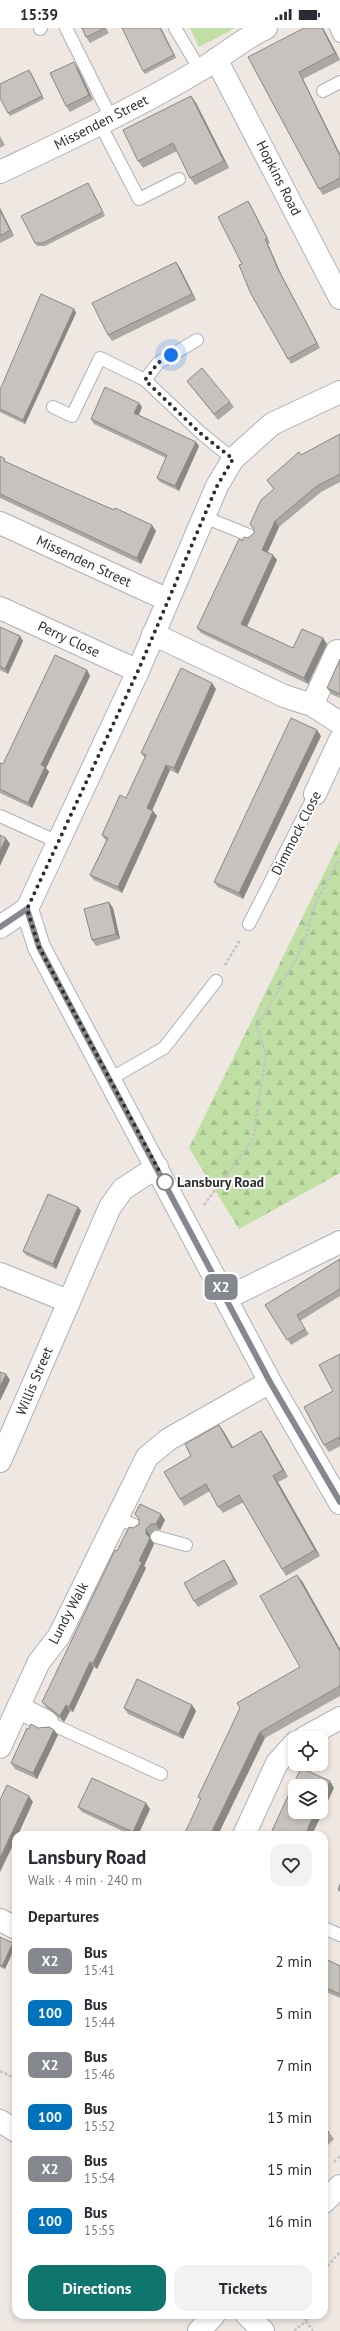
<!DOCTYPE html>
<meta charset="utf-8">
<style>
:root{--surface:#fff;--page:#f2f2f3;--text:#2b2b33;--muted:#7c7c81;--accent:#0f766e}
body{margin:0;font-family:"PT Sans",sans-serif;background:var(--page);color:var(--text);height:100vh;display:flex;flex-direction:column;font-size:15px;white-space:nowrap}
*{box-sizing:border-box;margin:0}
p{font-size:13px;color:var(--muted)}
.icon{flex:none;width:22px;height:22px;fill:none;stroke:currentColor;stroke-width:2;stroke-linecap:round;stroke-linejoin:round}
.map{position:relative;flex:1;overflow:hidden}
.details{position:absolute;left:12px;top:1803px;width:316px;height:488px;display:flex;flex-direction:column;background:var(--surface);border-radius:12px;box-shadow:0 2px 6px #0003}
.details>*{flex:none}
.badge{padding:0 8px;border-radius:6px;font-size:14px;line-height:26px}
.fabs{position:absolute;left:288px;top:1703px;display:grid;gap:8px}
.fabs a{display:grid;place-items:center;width:40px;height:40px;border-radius:8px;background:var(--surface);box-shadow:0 2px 6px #0003;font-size:20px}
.you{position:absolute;width:20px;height:20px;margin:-10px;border:3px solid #fff;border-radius:50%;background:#1a73e8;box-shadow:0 0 0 6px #1a73e833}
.map>.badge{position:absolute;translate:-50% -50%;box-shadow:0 0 0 2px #fff}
h2{padding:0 16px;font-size:15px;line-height:36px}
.round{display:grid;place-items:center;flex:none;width:42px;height:42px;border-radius:12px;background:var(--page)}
.head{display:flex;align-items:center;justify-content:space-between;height:68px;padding:0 16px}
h1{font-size:19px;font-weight:600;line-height:30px}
.cta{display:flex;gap:8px;margin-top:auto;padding:8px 16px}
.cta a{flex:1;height:46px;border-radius:12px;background:var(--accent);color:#fff;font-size:16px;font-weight:600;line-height:46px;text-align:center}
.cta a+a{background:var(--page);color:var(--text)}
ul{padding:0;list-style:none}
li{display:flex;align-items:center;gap:12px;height:52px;padding:0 16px}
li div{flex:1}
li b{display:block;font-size:15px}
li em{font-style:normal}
li .badge{min-width:44px;font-weight:700;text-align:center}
.status{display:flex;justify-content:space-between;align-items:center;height:28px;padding:0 20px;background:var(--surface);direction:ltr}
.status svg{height:11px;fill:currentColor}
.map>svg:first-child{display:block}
.green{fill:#bfdfa4}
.forest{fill:url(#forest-firs)}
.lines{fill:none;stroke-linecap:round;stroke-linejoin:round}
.service-casing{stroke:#aeb1b9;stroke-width:14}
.minor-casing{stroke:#aeb1b9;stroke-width:24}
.tertiary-casing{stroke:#aeb1b9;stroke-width:24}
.path{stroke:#c4c4c4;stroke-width:2.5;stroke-dasharray:3 2;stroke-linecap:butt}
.service{stroke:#fff;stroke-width:12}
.minor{stroke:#fff;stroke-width:22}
.tertiary{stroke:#fff;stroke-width:22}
.wall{fill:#aba7a3}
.shaded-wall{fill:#8b8884}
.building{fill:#c7c2bd;stroke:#8b8884}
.line-casing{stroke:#fff;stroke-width:9}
.line{stroke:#85898f;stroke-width:6}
.walk{stroke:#2e2e2e;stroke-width:4;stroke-dasharray:0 7.2}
.stop-dot{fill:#fff;stroke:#85898f;stroke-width:2}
.labels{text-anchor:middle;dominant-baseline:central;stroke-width:4;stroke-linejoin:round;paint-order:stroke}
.street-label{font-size:14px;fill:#2e2e2e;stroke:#fff}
.stop-label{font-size:14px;font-weight:bold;fill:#2e2e2e;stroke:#fff;text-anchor:start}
</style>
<div class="status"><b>15:39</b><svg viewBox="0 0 49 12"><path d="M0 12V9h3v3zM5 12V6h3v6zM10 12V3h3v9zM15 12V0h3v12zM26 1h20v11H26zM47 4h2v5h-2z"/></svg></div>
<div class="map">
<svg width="340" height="2303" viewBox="0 0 340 2303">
<defs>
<pattern id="forest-firs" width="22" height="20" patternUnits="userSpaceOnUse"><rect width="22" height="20" fill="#bfdfa4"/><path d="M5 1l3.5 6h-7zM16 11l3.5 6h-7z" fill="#a4c08e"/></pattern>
</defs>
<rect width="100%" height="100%" fill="#eee7e2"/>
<path class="green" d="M 190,0 L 235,0 L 199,19 Z"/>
<path class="forest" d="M 340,813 L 340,1145 L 239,1201 L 189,1120 Z"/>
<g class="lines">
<defs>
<path id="service" d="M 66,0 L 111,90
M 175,0 L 200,42
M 336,0 L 340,8
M 40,1 L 41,0
M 323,63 L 340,54
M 100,96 L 139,171 L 179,151
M 145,352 L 158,335 L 197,312
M 53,379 L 72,388 L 100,330 L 145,352 L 201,405 L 233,431
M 204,489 L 251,508
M 0,788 L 58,814
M 249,896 L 315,766
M 110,1051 L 164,1020 L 216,953
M 116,1489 L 136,1498
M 157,1509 L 186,1517
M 47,1694 L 161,1746
M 324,1900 L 340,1907"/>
<path id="minor" d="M 216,31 L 340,270
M 0,144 C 67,112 136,80 200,42 C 222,29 242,11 266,0
M 0,495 L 168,572
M 0,580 L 138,643
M 153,606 L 284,668 L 312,677 L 340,695
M 312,677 L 337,623
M 315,766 L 340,712
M 27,881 L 39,919 L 270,1354 L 340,1475
M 0,899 L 27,881 L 138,643 L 217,458 L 233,431 L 272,396 L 340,364
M 0,1246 L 68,1273
M 227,1270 L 340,1214
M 0,1433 L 110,1179 L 123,1161 L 157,1139
M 18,1679 L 47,1694
M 304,1710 L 340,1690
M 0,1719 L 39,1634 L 59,1608 L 147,1429 L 169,1411 L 270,1354
M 244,1807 L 277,1735 L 295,1715
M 0,1892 L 16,1900
M 324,2174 L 340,2158
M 247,2287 L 263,2303"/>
<path id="tertiary" d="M 0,2093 L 16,2103
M 199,2303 L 214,2287"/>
</defs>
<use href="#service" class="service-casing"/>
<use href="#minor" class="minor-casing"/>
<use href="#tertiary" class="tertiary-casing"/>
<path class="path" d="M 225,937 L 240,912
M 204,1177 L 253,1111 L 266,1027 L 257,999 L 303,919 L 315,876 L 340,830
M 0,2043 L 16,2051
M 334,2134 L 340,2128
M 324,2242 L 340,2224
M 306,2293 L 313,2303
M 294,2303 L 306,2293 L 306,2287"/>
<use href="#service" class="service"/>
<use href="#minor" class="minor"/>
<use href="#tertiary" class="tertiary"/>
</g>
<path class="wall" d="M 82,0 L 106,0 L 109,5 L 90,15 L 86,9 Z
M 161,0 L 176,30 L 145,46 L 143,43 Z
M 323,0 L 340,32 L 303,51 L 340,126 L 340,159 L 323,167 L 319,161 L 248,29 Z
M 78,40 L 93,72 L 70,84 L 66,78 Z
M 29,42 L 31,45 L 44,71 L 10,88 L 8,85 Z
M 191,68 L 196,75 L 229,140 L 195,157 L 190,150 L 177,123 L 143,140 L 138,133 Z
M 0,108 L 5,117 L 0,120 Z
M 88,155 L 90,158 L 105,188 L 45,218 L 37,218 L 35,215 Z
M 248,173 L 251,178 L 270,215 L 268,216 L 281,246 L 320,320 L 291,336 L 288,331 Z
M 0,180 L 14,208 L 0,215 Z
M 176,234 L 180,240 L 196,272 L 112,313 L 108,307 Z
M 74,281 L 76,285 L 25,396 L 0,384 L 0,362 Z
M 187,353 L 230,374 L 234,379 L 218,392 Z
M 139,375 L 142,379 L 139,387 L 196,414 L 199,418 L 179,463 L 160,454 L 157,450 L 166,430 L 94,396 L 91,391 Z
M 340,406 L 340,454 L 321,464 L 279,499 L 268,524 L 277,532 L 247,599 L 293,620 L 327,616 L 308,656 L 201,605 L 197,600 L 242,513 L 248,510 L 254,505 L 274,461 L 267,452 L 301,427 Z
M 0,428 L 8,435 L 156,503 L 141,536 L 0,470 Z
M 0,599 L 20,608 L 23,613 L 8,646 L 0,642 Z
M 340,631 L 340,670 L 331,666 L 327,660 Z
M 87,642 L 90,648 L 46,740 L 49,744 L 32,780 L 0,765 L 0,735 L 3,736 Z
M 216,661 L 178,746 L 170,742 L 152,782 L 153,783 L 157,788 L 122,865 L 94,852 L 90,847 L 106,813 L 102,807 L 126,770 L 145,730 L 141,725 Z
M 321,708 L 243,871 L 218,859 L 214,854 Z
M 113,880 L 120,911 L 96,918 L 92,912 Z
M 78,1179 L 81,1183 L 56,1241 L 26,1227 L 23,1223 Z
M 340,1231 L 340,1268 L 300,1293 L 309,1306 L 291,1317 L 265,1277 Z
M 340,1326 L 340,1418 L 329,1424 L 324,1417 L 333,1363 Z
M 219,1397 L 224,1404 L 233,1419 L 266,1410 L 288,1449 L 278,1454 L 320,1528 L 286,1548 L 282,1541 L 244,1474 L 223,1485 L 218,1479 L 210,1463 L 184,1478 L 180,1471 L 191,1428 Z
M 165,1492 L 160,1502 L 155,1502 L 150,1507 L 150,1510 L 154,1516 L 144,1538 L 146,1540 L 97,1641 L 94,1639 L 73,1684 L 70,1683 L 64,1694 L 46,1679 L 42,1674 L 117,1523 L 133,1500 Z
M 224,1532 L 228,1538 L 238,1556 L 198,1579 L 194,1573 Z
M 302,1553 L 340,1621 L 340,1668 L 265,1710 L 200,1771 L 198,1769 L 300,1639 Z
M 192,1677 L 196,1683 L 183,1711 L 128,1686 L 124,1680 Z
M 38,1700 L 54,1702 L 58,1707 L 37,1751 L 15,1741 L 11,1735 L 29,1701 Z
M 78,1779 L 150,1781 L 138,1807 L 131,1807 L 82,1784 Z
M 0,1909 L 13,1915 L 15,1919 L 5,1941 L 0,1939 Z
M 324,1930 L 340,1938 L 340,1970 L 324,1963 Z
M 324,2099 L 329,2104 L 334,2111 L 324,2121 Z"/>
<path class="shaded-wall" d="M 160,0 L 161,0 L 176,30 L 174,27 Z
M 322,0 L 323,0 L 340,32 L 335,25 Z
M 74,34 L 78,40 L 93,72 L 89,67 Z
M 29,42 L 31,45 L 44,71 L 42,68 Z
M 299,44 L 303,51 L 340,126 L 340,128 Z
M 191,68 L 196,75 L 229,140 L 224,133 Z
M 248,173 L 251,178 L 270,215 L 267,210 Z
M 0,180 L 14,208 L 10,202 L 0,182 Z
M 265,211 L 268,216 L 281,246 L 320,320 L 317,315 L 278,241 Z
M 176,234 L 180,240 L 196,272 L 192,266 Z
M 74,281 L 76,285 L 25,396 L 23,392 Z
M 139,375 L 142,379 L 137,390 L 134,385 Z
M 196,414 L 199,418 L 179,463 L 175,458 Z
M 275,493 L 279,499 L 266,527 L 262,522 Z
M 152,497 L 156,503 L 141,536 L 137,530 Z
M 273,527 L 277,532 L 245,602 L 241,596 Z
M 20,608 L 23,613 L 8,646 L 5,641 Z
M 323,610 L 327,616 L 308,656 L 304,650 Z
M 87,642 L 90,648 L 46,740 L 49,744 L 32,780 L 28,775 L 41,737 Z
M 212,655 L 216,661 L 178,746 L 174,740 Z
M 317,702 L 321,708 L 243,871 L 239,865 Z
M 166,737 L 170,742 L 151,785 L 147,780 Z
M 153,783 L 157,788 L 122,865 L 118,859 Z
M 6,810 L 10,816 L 0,838 L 0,823 Z
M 109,874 L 113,880 L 120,911 L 116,906 Z
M 78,1179 L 81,1183 L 56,1241 L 53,1236 Z
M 6,1346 L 10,1352 L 0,1373 L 0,1359 Z
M 219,1397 L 224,1404 L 237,1427 L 232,1420 Z
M 261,1403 L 266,1410 L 288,1449 L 283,1442 Z
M 273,1448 L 278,1454 L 320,1528 L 315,1522 Z
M 161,1486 L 165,1492 L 160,1502 L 156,1496 Z
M 146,1501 L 150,1507 L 150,1510 L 154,1516 L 144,1538 L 146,1540 L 97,1641 L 93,1635 L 139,1533 L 146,1506 Z
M 224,1532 L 228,1538 L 238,1556 L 234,1551 Z
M 297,1547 L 302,1553 L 340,1621 L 340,1623 Z
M 90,1634 L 94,1639 L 73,1684 L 69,1679 Z
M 66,1677 L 70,1683 L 64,1694 L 60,1688 Z
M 192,1677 L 196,1683 L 183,1711 L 179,1706 Z
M 54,1702 L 58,1707 L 37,1751 L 33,1745 Z
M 260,1704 L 265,1710 L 218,1807 L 210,1807 Z
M 330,1753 L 334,1760 L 312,1807 L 305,1807 L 315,1784 L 321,1784 L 321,1772 Z
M 29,1768 L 33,1774 L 18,1807 L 16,1807 L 16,1811 L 0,1844 L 0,1830 Z
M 146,1775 L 150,1781 L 138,1807 L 135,1807 L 133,1804 Z
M 13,1915 L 15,1919 L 5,1941 L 2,1938 Z"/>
<path class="building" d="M 82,0 L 105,0 L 86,9 Z
M 122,0 L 160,0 L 174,27 L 143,43 Z
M 304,0 L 322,0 L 335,25 L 299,44 L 340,128 L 340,150 L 319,161 L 248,29 Z
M 74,34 L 89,67 L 66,78 L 50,45 Z
M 29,42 L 42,68 L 8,85 L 0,70 L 0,56 Z
M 191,68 L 224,133 L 190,150 L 173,115 L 138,133 L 123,102 Z
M 88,155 L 103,184 L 43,215 L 35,215 L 21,188 Z
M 248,173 L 267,210 L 265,211 L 278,241 L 317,315 L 288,331 L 251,266 L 239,237 L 242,236 L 218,189 Z
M 0,182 L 10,202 L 0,208 Z
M 176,234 L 192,266 L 108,307 L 92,275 Z
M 41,266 L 74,281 L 23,392 L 0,381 L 0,362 Z
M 202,340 L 230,374 L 214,386 L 187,353 Z
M 105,359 L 139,375 L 134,385 L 196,414 L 175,458 L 157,450 L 167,427 L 91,391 Z
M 340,406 L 340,446 L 317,458 L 275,493 L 262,522 L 273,527 L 241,596 L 293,620 L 302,601 L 323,610 L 304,650 L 197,600 L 239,511 L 242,513 L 244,509 L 248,510 L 254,505 L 254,501 L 250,496 L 261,472 L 274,461 L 267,452 L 299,424 L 301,427 Z
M 0,428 L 5,431 L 4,433 L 66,461 L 114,482 L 115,480 L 152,497 L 137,530 L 0,466 Z
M 0,599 L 20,608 L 5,641 L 0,638 Z
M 55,627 L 87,642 L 41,737 L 45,739 L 28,775 L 0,761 L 0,735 L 3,736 Z
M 340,631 L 340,666 L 327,660 Z
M 181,640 L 212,655 L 174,740 L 166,737 L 147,780 L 153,783 L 118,859 L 90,847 L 108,810 L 102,807 L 120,767 L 126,770 L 146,727 L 141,725 Z
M 291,690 L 317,702 L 239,865 L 214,854 Z
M 0,807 L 6,810 L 0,823 Z
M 109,874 L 116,906 L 92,912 L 84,881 Z
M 48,1166 L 78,1179 L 53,1236 L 23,1223 Z
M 340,1231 L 340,1261 L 297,1287 L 305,1301 L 287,1312 L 265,1277 Z
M 340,1326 L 340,1412 L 339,1409 L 324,1417 L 304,1379 L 333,1363 L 319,1337 Z
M 0,1344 L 6,1346 L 0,1359 Z
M 219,1397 L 232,1420 L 261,1403 L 283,1442 L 273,1448 L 315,1522 L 282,1541 L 239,1467 L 218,1479 L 206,1456 L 180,1471 L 164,1444 L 191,1428 L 185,1416 Z
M 140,1476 L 161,1486 L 156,1496 L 151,1496 L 146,1501 L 146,1506 L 150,1510 L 139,1533 L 142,1534 L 93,1635 L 90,1634 L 69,1679 L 66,1677 L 60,1688 L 42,1674 L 115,1522 L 117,1523 L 129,1499 L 133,1500 L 139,1496 L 139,1491 L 135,1486 Z
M 224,1532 L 234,1551 L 194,1573 L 184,1555 Z
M 297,1547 L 340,1623 L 340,1658 L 260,1704 L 210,1807 L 184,1807 L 201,1770 L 198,1769 L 240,1680 L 237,1675 L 300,1639 L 260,1568 Z
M 137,1651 L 192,1677 L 179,1706 L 124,1680 Z
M 31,1696 L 38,1700 L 49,1699 L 54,1702 L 33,1745 L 11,1735 L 27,1700 L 29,1701 Z
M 301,1740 L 330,1753 L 321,1772 L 321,1758 L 295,1758 L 295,1784 L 315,1784 L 305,1807 L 270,1807 Z
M 92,1750 L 146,1775 L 133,1804 L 78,1779 Z
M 7,1757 L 29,1768 L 0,1830 L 0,1772 Z
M 340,1856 L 340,1863 L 338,1862 Z
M 0,1909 L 13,1915 L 2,1938 L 0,1937 Z
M 324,1930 L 340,1938 L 340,1966 L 324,1959 Z
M 324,2099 L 329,2104 L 324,2108 Z"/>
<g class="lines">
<defs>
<path id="line" d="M 0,899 L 27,881 L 39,919 L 270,1354 L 340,1474"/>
</defs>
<use href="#line" class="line-casing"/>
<use href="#line" class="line"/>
<path class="walk" d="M 165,1154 L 39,919 L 27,881 L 138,643 L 217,458 L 233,431 L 200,405 L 145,352 L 158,335 L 171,327"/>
</g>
<circle class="stop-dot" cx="165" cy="1154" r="8"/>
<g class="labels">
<g class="street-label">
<text transform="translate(101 94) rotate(-27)">Missenden Street</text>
<text transform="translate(279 150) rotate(63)">Hopkins Road</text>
<text transform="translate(84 533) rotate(25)">Missenden Street</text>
<text transform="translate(69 611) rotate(25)">Perry Close</text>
<text transform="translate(296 805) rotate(-63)">Dimmock Close</text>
<text transform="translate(34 1353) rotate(-67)">Willis Street</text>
<text transform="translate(68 1585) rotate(-62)">Lundy Walk</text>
</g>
<g class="stop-label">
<text x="177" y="1154">Lansbury Road</text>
</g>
</g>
</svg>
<div class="fabs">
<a><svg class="icon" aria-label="locate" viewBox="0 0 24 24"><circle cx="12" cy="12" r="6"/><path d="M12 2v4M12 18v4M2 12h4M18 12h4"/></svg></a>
<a><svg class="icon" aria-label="layers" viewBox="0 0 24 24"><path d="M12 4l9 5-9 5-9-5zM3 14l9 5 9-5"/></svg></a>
</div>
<div class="you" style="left:171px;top:327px"></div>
<b class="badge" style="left:221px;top:1259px;background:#85898f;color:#fff">X2</b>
<section class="details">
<div class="head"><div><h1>Lansbury Road</h1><p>Walk · 4 min · 240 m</p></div><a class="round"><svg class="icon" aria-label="heart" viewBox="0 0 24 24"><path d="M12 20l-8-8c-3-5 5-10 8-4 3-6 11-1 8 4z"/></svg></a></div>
<h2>Departures</h2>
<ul>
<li><span class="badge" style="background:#85898f;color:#fff">X2</span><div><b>Bus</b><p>15:41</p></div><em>2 min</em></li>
<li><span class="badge" style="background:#0072bc;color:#fff">100</span><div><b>Bus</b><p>15:44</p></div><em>5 min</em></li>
<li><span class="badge" style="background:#85898f;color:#fff">X2</span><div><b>Bus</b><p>15:46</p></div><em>7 min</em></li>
<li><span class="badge" style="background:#0072bc;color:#fff">100</span><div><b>Bus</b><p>15:52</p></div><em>13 min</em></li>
<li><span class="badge" style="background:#85898f;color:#fff">X2</span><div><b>Bus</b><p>15:54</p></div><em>15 min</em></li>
<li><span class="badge" style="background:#0072bc;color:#fff">100</span><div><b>Bus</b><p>15:55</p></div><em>16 min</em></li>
</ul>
<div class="cta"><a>Directions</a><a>Tickets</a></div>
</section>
</div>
